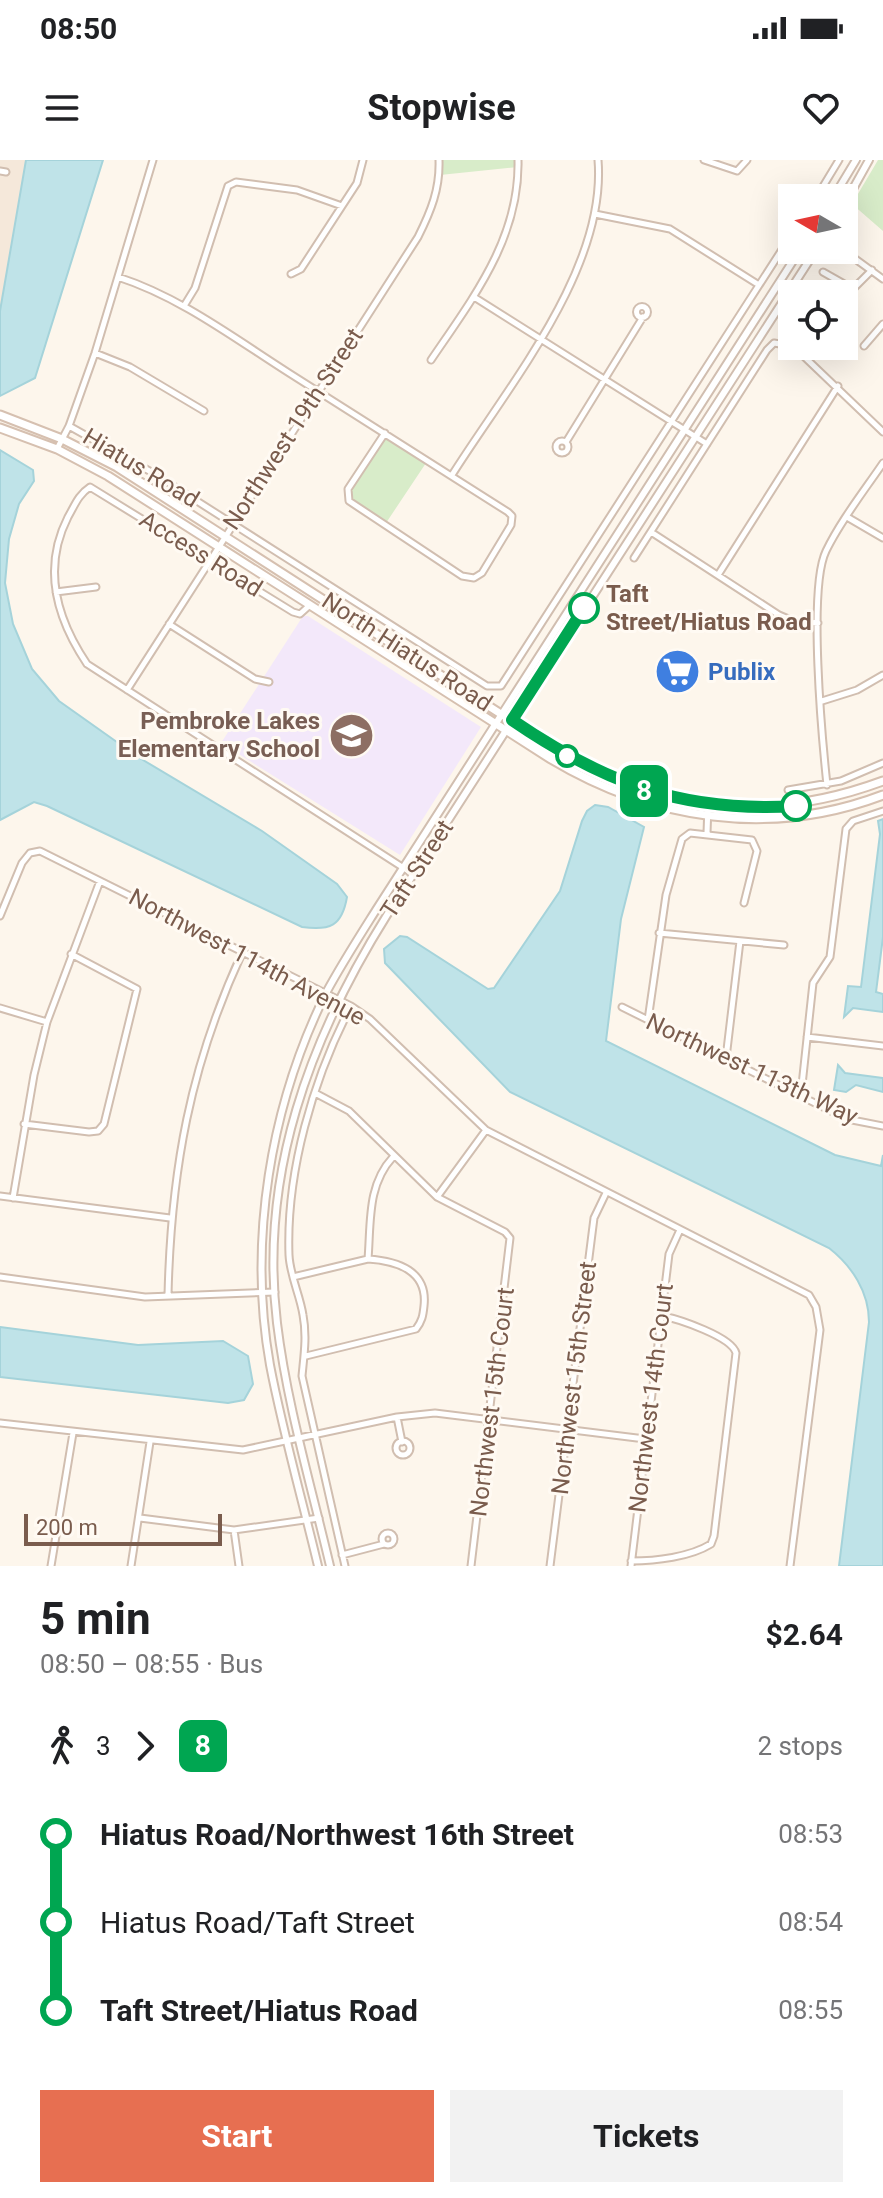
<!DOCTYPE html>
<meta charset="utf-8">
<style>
:root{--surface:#fff;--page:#f2f2f2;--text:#202124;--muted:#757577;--accent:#e76f51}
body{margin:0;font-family:Roboto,sans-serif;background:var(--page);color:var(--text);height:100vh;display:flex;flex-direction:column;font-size:30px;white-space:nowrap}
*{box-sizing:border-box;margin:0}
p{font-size:26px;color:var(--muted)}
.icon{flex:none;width:44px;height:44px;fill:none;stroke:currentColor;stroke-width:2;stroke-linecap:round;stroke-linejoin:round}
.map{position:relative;height:1406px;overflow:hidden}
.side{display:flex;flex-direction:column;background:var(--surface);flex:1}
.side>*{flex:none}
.badge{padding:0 16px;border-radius:12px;font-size:28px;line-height:52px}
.needle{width:52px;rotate:279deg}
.tools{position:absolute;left:778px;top:24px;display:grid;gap:16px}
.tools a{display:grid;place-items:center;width:80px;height:80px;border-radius:0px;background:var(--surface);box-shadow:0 8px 32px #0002;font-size:40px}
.scale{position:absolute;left:24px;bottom:20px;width:198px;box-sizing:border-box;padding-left:8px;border:4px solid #7a5c4d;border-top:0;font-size:22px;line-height:28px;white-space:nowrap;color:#7a5c4d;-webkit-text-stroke:6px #fffaf3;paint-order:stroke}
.map>.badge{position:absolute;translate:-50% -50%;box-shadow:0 0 0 4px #fff}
.legs{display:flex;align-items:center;gap:12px;height:88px;padding:0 40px;font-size:26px}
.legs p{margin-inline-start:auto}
.head{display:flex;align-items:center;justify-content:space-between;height:136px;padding:0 40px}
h1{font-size:44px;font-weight:700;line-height:60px}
.cta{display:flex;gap:16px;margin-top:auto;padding:16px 40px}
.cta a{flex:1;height:92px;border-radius:0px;background:var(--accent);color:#fff;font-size:32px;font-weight:700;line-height:92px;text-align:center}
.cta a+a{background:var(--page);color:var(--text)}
ul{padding:0 40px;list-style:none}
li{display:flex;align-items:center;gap:28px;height:88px;font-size:30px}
li i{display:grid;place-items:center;width:12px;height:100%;margin:0 10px;background:currentColor}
li i::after{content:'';width:20px;height:20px;margin:-10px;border:6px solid;border-radius:50%;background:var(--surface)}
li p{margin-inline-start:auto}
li:first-child i{background:linear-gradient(#0000 50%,currentColor 0)}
li:last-child i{background:linear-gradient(currentColor 50%,#0000 0)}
.status{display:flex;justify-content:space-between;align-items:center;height:56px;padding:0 40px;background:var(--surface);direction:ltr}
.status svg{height:22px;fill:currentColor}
header{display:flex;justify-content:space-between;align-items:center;height:104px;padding:0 40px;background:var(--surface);font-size:36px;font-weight:700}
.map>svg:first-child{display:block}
.residential{fill:#f5e8da}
.education{fill:#f3e8fa}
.green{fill:#d8ecc9}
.water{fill:#bfe3e8;stroke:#a5d3da;stroke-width:2}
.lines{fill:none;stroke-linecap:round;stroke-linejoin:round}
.minor-casing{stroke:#d1beb0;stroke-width:9}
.tertiary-casing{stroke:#d1beb0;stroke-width:10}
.secondary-casing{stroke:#d6c0b0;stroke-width:11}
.minor{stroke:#fff;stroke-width:5}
.tertiary{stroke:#fff;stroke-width:6}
.secondary{stroke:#fff;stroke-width:7}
.line-1-casing{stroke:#fff;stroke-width:18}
.line-1{stroke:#00a651;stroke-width:12}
.stop-1-dot{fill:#fff;stroke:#00a651;stroke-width:4}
.labels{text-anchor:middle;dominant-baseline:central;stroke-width:6;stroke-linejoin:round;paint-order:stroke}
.street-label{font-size:24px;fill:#7a5c4d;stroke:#fffaf3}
.stop-label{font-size:24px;font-weight:bold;fill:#7a5c4d;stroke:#fffaf3;text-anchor:start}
.shop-label{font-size:24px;font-weight:bold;fill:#366cbe;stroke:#fffaf3;text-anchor:start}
.education-label{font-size:24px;font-weight:bold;fill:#785e54;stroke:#fffaf3;text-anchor:end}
</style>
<div class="status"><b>08:50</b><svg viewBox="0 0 49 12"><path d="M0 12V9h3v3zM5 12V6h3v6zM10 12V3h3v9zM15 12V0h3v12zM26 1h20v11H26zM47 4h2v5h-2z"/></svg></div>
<header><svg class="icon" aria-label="menu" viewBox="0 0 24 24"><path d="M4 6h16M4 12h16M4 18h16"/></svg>Stopwise<svg class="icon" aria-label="heart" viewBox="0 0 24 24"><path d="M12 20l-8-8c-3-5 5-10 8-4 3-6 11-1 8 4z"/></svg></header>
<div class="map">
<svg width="883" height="1406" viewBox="0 0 883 1406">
<rect width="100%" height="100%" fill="#fdf6ec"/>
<path class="residential" d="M 0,0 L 26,0 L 0,151 Z"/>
<path class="education" d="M 303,456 L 308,456 L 481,567 L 400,695 L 221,583 Z"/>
<path class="green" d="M 439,0 L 518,0 L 518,7 L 440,15 Z
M 878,0 L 883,0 L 883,71 L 852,44 Z
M 385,273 L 428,300 L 384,366 L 352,346 L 348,329 Z"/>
<path class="water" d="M 26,0 L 103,0 L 35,218 L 0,236 L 0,151 Z
M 0,290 L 33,310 L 34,321 L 19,344 L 9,379 L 5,423 L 13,464 L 32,509 L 59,541 L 138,597 L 262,671 L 337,724 L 347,737 C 342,766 330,771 302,767 L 47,646 L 34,642 L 0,660 Z
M 595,645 L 608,647 L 644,667 L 621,759 L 606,881 L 835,995 L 881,1006 L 883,995 L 883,1406 L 839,1406 L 869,1162 C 869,1132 852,1106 829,1088 L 510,932 L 385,803 L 384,789 L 400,776 L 407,777 L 488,829 L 494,828 L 560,731 L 582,661 L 587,651 Z
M 883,659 L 883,777 L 876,832 L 883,834 L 883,852 L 853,848 L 844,857 L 848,826 L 861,827 L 880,674 L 878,661 Z
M 838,905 L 845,913 L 883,918 L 883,932 L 856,925 L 846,932 L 834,930 Z
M 0,1167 L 138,1185 L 223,1181 L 248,1196 L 253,1224 L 244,1240 L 228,1243 L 0,1217 Z"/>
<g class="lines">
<defs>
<path id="minor" d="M 704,0 L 737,11 L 747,0
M 0,11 L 6,12
M 816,38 L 839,0
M 595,54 L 670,69 L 759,125
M 843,90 L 883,119
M 823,112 L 853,129 L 872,110
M 291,114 L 301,109 L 357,23 L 363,0
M 118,117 C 180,137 234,178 289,213 C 362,259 435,305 508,352 L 512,356 L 511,365 L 482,413 L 474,418 L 462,416 L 349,341 L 348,329 L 385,273
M 474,137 L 707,284
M 184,146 L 195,128 L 228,26 L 236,22 L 297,30 L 342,46
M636.5 152a5.5 5.5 0 1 1 11 0a5.5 5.5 0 1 1-11 0Z
M 793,186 L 883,272
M 864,186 L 883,164
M 95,193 L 130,207 L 204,251
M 431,200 C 473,138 520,78 518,0
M 69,266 L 153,313 L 487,526 L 501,526 L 792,74
M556 287a6 6 0 1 1 12 0a6 6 0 1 1-12 0Z
M 566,282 L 643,157
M 57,289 L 69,266 L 95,193 L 153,0
M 452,315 C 508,226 607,109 598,0
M 847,357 L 883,378
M 651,372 L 779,455 L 793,461 L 818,463
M 634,398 L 767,190 L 774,183 L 792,186
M 718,415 L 838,226
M 56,432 L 96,427
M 310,445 L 300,454 L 293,452 L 90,327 C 78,335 75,345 68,357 C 42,408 56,458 87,504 L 413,714
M 169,464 L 255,519 L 269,522
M 127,530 L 418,77 C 431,51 440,29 439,0
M 822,541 L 857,530 L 883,515
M 827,625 C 822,578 808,428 826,391 C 841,360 864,331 883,303
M 788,630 L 841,621 L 883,603
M 707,673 L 708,645
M 0,756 L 22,703 L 30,693 L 40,691 L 351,846 L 370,859 L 486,970 L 809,1135 L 816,1147 L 820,1170 L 790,1406
M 659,773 L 784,785
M 622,847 L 847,959 L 883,966
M 0,848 L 47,862
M 648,860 L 666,735 L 682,679 L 690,673 L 752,680 L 757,691 L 744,743
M 807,877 L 883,886
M 726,898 L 740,781
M 315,933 L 349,951 L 437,1037 L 505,1072 L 510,1078 L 471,1406
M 797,934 L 802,925 L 813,823 L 830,797 L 846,669 L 853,661 L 883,651
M 24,964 L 89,972 L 98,971 L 104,964 L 137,829 L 71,794
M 0,1036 L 170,1058
M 437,1037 L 486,970
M 13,1038 L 34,915 L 47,862 L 100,721
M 0,1117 L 145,1137 L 275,1132
M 293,1117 L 368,1099
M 168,1135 C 171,1011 190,905 243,791
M 306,1196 L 416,1169 C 422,1161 423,1156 424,1146 C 428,1111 398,1101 368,1099 C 371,1062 367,1025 393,997
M 397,1257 L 402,1282
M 0,1263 L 243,1290 L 397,1257 L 435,1253 L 645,1279
M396 1288a7 7 0 1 1 14 0a7 7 0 1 1-14 0Z
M 140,1358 L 234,1370 L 319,1358
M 234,1370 L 239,1406
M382 1379a6 6 0 1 1 12 0a6 6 0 1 1-12 0Z
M 342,1395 L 384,1384
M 631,1401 C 656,1401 690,1397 711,1384 L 714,1376 L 736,1193 C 732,1177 679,1159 662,1156
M 51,1406 L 73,1273
M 131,1406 L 150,1282
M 345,1406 L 302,1216 C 304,1195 307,1176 303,1155 C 300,1135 290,1116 289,1095 C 286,1012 313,919 351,846
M 550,1406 L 594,1058 L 606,1033
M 631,1406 L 669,1094 L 679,1072"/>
<path id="tertiary" d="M 833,38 L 856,0
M 844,45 L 869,0
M 318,1406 C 302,1339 283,1273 270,1205 C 248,1082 270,946 326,833 C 341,805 359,777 376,750 L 800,90
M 330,1406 C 311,1325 287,1245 277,1163 C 259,1014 310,878 387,755 L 816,90"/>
<path id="secondary" d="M 0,255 L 62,279 L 117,307 L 560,592 C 668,651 767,664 883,621
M 0,268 L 57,289 L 108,316 L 551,599 C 653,660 770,678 883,635"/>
</defs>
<use href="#minor" class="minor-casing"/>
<use href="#tertiary" class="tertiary-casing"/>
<use href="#secondary" class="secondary-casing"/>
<use href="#minor" class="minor"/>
<use href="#tertiary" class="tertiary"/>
<use href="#secondary" class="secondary"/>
</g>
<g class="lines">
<defs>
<path id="line-1" d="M 584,448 L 512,560 C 604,623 683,653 796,646"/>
</defs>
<use href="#line-1" class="line-1-casing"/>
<use href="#line-1" class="line-1"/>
</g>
<defs>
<symbol id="supermarket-disc" viewBox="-11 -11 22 22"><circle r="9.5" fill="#3f7fe0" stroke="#fffaf3"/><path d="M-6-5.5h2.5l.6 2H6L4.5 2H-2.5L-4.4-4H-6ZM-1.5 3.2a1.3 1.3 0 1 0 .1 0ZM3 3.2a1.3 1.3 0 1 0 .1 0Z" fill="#fff"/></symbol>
<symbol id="school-disc" viewBox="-11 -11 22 22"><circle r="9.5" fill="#8d6e63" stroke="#fffaf3"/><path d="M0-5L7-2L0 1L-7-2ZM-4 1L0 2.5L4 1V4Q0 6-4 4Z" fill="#fff"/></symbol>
</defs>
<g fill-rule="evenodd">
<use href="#supermarket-disc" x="652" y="486" width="51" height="51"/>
<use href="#school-disc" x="326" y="550" width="51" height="51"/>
</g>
<g class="stop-1-dot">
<circle cx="584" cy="448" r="14"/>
<circle cx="567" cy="596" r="10"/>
<circle cx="796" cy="646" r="14"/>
</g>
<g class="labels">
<g class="street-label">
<text transform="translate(293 269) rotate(-57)">Northwest 19th Street</text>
<text transform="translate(141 308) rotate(31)">Hiatus Road</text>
<text transform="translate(201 394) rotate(32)">Access Road</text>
<text transform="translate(407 492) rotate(33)">North Hiatus Road</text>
<text transform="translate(417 709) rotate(-57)">Taft Street</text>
<text transform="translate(247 797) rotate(28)">Northwest 114th Avenue</text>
<text transform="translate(752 909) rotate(25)">Northwest 113th Way</text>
<text transform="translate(574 1218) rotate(-83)">Northwest 15th Street</text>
<text transform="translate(651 1238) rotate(-83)">Northwest 14th Court</text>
<text transform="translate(492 1242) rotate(-83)">Northwest 15th Court</text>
</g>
<g class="stop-label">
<text x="606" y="434">Taft<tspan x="606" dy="28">Street/Hiatus Road</tspan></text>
</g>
<g class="shop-label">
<text x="708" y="512">Publix</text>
</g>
<g class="education-label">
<text x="320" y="561">Pembroke Lakes<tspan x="320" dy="28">Elementary School</tspan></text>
</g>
</g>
</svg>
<div class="tools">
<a><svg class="needle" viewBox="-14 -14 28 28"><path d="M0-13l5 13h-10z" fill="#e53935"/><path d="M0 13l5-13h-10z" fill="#757577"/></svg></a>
<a><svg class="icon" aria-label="locate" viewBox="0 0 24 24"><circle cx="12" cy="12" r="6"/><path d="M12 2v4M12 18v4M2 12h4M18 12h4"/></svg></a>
</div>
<div class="scale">200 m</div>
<b class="badge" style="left:644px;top:631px;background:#00a651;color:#fff">8</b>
</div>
<section class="side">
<div class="head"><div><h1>5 min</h1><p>08:50 – 08:55 · Bus</p></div><b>$2.64</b></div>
<div class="legs"><svg class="icon" aria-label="walk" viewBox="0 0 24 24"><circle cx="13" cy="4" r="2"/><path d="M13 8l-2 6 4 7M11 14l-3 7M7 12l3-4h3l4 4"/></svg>3<svg class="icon" aria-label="forward" viewBox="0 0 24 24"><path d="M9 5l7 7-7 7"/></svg><b class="badge" style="background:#00a651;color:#fff">8</b><p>2 stops</p></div>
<ul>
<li><i style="color:#00a651"></i><b>Hiatus Road/Northwest 16th Street</b><p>08:53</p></li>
<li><i style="color:#00a651"></i><span>Hiatus Road/Taft Street</span><p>08:54</p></li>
<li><i style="color:#00a651"></i><b>Taft Street/Hiatus Road</b><p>08:55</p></li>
</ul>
<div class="cta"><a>Start</a><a>Tickets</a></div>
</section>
